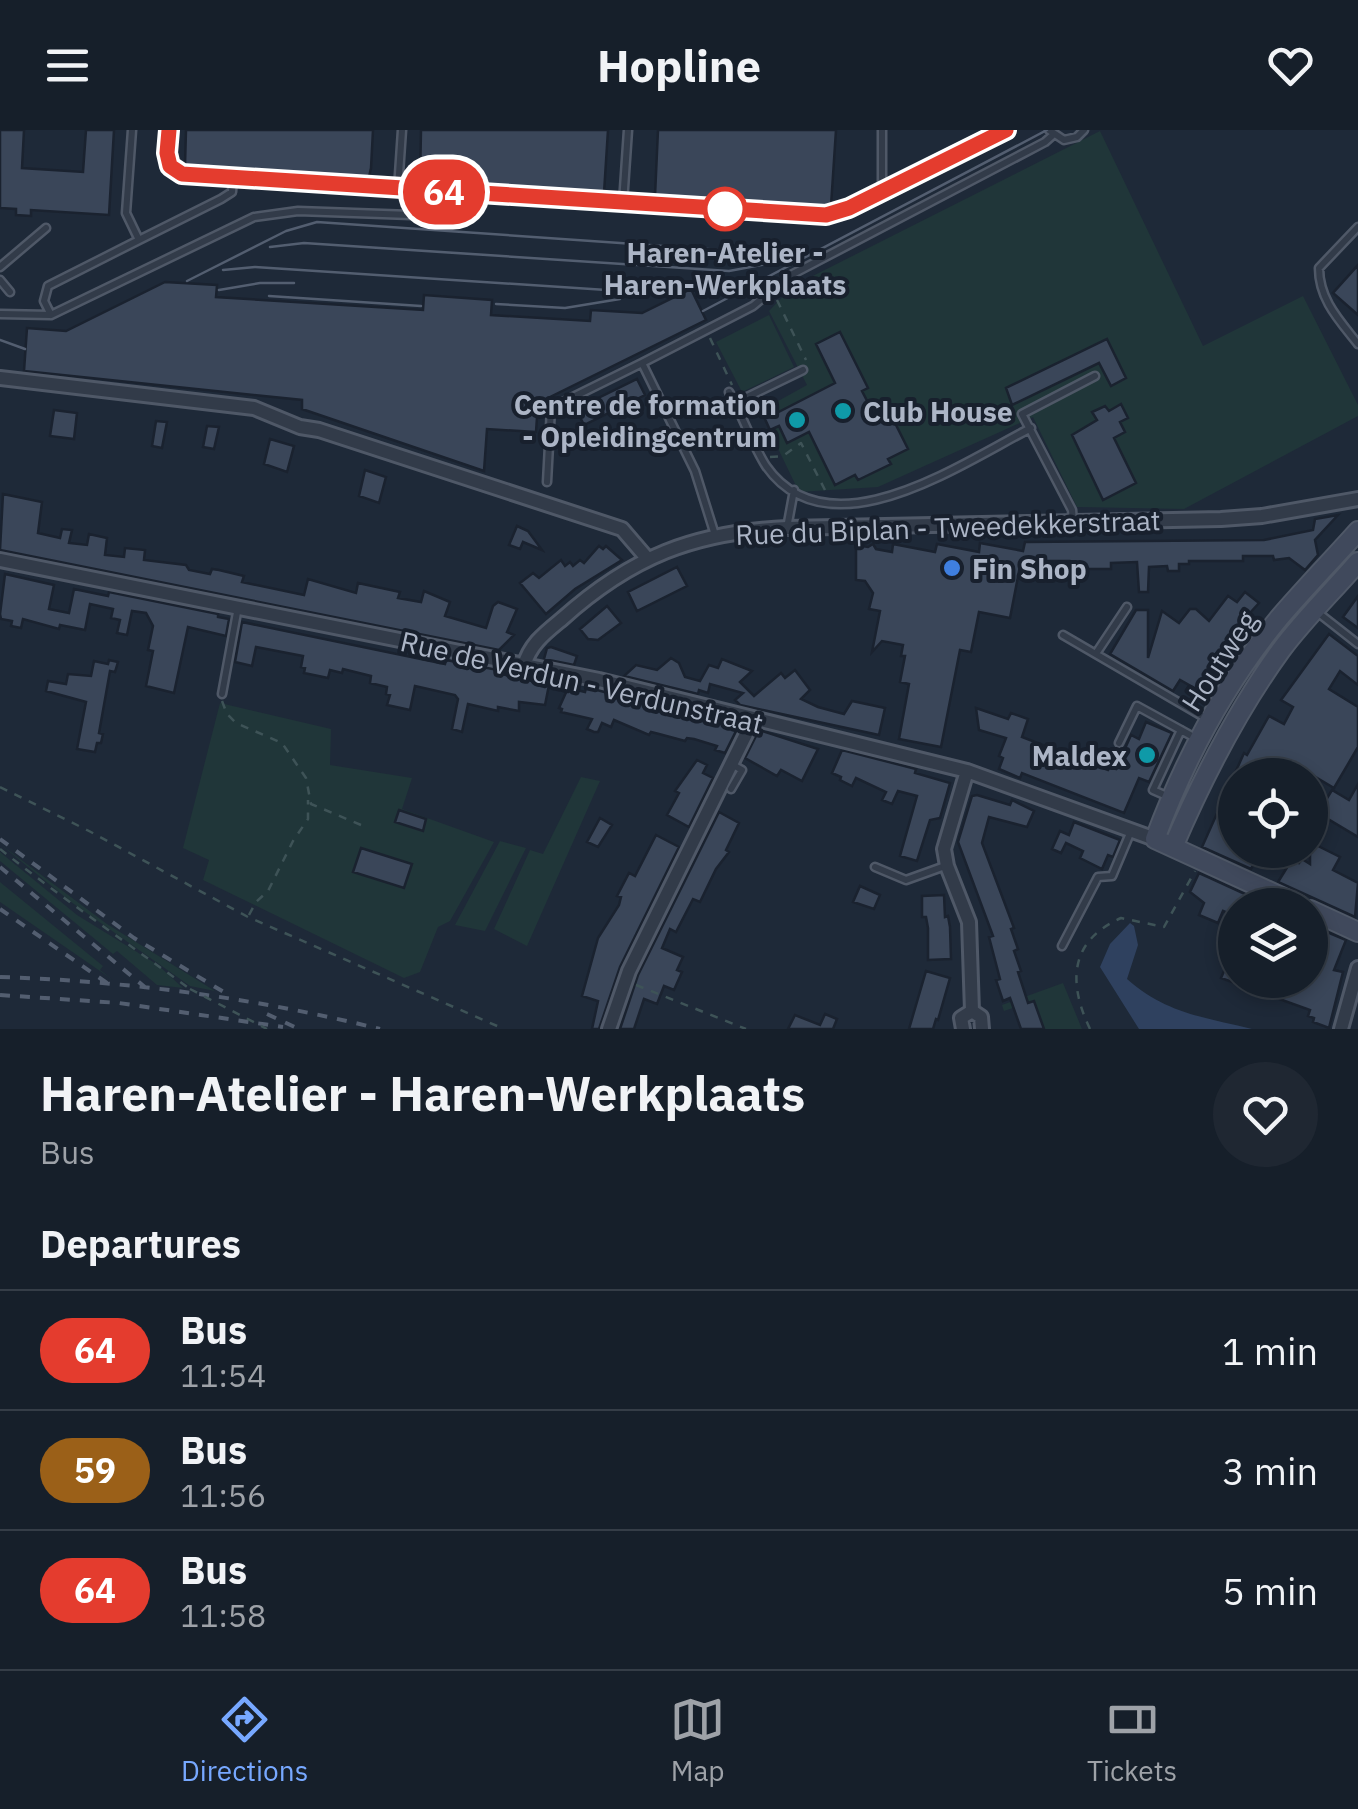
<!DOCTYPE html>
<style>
:root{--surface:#161f2a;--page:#1f2732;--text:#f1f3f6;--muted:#9ea2a8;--line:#353d47;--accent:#77a8ff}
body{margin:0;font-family:"IBM Plex Sans",sans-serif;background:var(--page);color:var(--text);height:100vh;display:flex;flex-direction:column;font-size:38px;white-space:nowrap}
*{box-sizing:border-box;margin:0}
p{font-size:32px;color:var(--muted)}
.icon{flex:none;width:55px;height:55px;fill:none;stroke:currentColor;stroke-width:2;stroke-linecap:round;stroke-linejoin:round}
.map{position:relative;height:899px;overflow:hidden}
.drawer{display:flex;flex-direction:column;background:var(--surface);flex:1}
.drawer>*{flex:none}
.badge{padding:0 20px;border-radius:32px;font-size:35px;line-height:65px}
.controls{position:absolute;left:1218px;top:628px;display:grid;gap:20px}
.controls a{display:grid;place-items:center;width:110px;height:110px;border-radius:50%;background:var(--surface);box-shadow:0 5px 15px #0003,0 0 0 2px var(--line);font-size:50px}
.map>.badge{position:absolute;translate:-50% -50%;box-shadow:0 0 0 5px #fff}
h2{padding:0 40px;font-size:38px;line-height:90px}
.round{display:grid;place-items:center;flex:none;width:105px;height:105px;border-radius:52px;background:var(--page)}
.summary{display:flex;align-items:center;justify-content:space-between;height:170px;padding:0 40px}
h1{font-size:48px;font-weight:700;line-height:75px}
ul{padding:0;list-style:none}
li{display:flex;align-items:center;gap:30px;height:120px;padding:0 40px;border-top:2px solid var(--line)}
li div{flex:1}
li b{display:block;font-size:38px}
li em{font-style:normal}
li .badge{min-width:110px;font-weight:700;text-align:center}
header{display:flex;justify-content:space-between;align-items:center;height:130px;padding:0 40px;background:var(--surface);font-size:45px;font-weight:700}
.tab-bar{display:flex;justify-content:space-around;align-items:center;height:140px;border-top:2px solid var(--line);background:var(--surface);font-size:28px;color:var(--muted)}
.tab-bar a{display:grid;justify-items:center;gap:5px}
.tab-bar .active{color:var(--accent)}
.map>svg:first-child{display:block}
.green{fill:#203639}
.water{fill:#2f415f}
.building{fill:#3a4659;stroke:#1a222f;stroke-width:2.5}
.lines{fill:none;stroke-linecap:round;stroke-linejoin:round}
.service-casing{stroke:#4f5867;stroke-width:11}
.minor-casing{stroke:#4f5867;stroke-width:18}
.secondary-casing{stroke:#4f5867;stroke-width:22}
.path{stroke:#3e5357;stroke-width:2.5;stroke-dasharray:8 8;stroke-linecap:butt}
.service{stroke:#323b49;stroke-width:6}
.minor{stroke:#323b49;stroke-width:12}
.secondary{stroke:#40495c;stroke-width:18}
.tram{stroke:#535e70;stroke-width:2.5}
.rail{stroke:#535e70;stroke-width:4;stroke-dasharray:10 10;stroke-linecap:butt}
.path-bridge{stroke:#3e5357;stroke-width:2.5;stroke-dasharray:8 8;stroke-linecap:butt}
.line-casing{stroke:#fff;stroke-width:22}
.line{stroke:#e43c2e;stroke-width:15}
.stop-dot{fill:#fff;stroke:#e43c2e;stroke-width:5}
.culture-dot{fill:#0f9aa8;stroke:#18202d;stroke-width:4}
.shop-dot{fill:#3f7fe0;stroke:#18202d;stroke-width:4}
.labels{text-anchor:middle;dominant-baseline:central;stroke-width:8;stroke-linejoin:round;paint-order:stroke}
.stop-label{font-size:28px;font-weight:bold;fill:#acb5c6;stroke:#18202d}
.poi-label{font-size:28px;font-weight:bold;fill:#acb5c6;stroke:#18202d;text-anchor:end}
.street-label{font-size:28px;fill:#acb5c6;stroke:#18202d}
</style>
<header><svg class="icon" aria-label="menu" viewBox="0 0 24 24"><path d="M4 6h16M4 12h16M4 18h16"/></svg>Hopline<svg class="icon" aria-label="heart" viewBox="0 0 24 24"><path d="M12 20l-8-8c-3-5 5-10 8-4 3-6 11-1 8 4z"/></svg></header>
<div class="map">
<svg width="1358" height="899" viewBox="0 0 1358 899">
<rect width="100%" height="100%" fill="#1e2938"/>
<path class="green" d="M 1100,1 L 1203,216 L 1303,166 L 1358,275 L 1358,286 L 1184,379 L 1077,377 L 1033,287 L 878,357 L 799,362 L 760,281 L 807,255 L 769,181 L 793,156 Z
M 769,185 L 794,237 L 742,262 L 716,212 Z
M 220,573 L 331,599 L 330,635 L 412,648 L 402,679 L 494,712 L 450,791 L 438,797 L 420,842 L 404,848 L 203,750 L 209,730 L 183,718 Z
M 581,647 L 600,651 L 527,816 L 494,799 L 530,720 L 543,724 Z
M 500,711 L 526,718 L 485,801 L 455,795 Z
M 0,714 L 107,794 L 215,861 L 190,856 L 71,772 Z
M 0,722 L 77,785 L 158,835 L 183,858 L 157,855 L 117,821 L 113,824 L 0,731 Z
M 0,752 L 103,836 L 100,840 L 113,850 L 0,772 Z
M 1063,853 L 1082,899 L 1044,899 L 1034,871 L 1004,881 L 1002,875 Z"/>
<path class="water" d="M 1130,793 L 1134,796 L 1138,815 L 1127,849 C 1165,883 1203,887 1252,899 L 1139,899 L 1100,837 L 1110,814 Z"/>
<path class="building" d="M 0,0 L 24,0 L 22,38 L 83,42 L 86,0 L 114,0 L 109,85 L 31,80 L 31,86 L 16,85 L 16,79 L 0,78 Z
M 186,0 L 373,0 L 371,38 L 369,47 L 185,35 Z
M 421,0 L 608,0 L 604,63 L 420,51 Z
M 658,0 L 836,0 L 831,76 L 655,66 Z
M 1358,135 L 1358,185 L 1333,163 Z
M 165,152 L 217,155 L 216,167 L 423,180 L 424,165 L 492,170 L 491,185 L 590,191 L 591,180 L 642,183 L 691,159 L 706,190 L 538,273 L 536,302 L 487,299 L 484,341 L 302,279 L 302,270 L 24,241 L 27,198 L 66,201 Z
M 840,202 L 868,258 L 862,261 L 874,284 L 887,277 L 908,319 L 888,329 L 891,334 L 858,350 L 855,345 L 835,355 L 809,302 L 787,313 L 779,296 L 770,300 L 765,289 L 835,253 L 816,214 Z
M 1107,209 L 1126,248 L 1111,256 L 1099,233 L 1012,275 L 1006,258 Z
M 637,249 L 645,265 L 584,295 L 576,279 Z
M 1121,274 L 1128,288 L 1120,292 L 1125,302 L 1114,308 L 1136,353 L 1103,370 L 1072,305 L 1097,290 L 1092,282 L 1105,276 L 1109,281 Z
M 54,280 L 77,283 L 74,309 L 50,306 Z
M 156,291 L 167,292 L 162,318 L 152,316 Z
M 207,296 L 219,297 L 214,319 L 203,317 Z
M 270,309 L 294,316 L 287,342 L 264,334 Z
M 365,340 L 386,347 L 379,373 L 359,366 Z
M 3,364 L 42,372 L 38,403 L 60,408 L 62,399 L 72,400 L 69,413 L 87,415 L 89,404 L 107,408 L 105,425 L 124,427 L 125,418 L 145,420 L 144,430 L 186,435 L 189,440 L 210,444 L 212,439 L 219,440 L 244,446 L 242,452 L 304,465 L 308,449 L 356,463 L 358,453 L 400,462 L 398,468 L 421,472 L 424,461 L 450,472 L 445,486 L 486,498 L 493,476 L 498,472 L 517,479 L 507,502 L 514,505 L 499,520 L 0,420 Z
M 1338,385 L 1315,410 L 1318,425 L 1305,440 L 1289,428 L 1274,430 L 1273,426 L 1243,426 L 1243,431 L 1189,431 L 1189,434 L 1179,434 L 1179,441 L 1168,441 L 1167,436 L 1149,437 L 1148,462 L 1139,462 L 1137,432 L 1111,433 L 1111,439 L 1082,439 L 1070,431 L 1021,431 L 1010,488 L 979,482 L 971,522 L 960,520 L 941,617 L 899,609 L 909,554 L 900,552 L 905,526 L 901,526 L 903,515 L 882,511 L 872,522 L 880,481 L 869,479 L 873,463 L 865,451 L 856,450 L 856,415 L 868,417 L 873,414 L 876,419 L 892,422 L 893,414 L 935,422 L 937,414 L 979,422 L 980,413 L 1023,421 L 1025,412 L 1264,410 L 1313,400 L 1315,389 Z
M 517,396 L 528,401 L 542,420 L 523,412 L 520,419 L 509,415 Z
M 599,416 L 603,419 L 606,416 L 622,430 L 575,459 L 546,484 L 520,453 L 533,443 L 539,448 L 561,430 L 565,436 L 570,432 L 573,436 L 580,430 L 584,433 Z
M 677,437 L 687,456 L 637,481 L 628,462 Z
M 5,444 L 54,455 L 49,479 L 69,483 L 74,459 L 108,466 L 109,462 L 218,484 L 218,487 L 229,489 L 226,506 L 188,497 L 174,563 L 146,556 L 153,521 L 148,520 L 153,496 L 146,483 L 132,481 L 127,505 L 117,503 L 120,490 L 111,488 L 113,479 L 90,474 L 85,500 L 60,495 L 59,499 L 23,489 L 21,498 L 11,496 L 12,491 L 1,489 L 0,484 Z
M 1245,462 L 1259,473 L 1230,505 L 1198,560 L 1180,550 L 1173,561 L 1110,524 L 1136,480 L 1148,480 L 1148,528 L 1162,481 L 1179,493 L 1190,479 L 1196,479 L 1209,491 L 1228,466 L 1237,472 Z
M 1358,466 L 1358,498 L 1343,487 Z
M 607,476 L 621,493 L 598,510 L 588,509 L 580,499 Z
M 242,492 L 445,534 L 446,530 L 503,541 L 502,544 L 549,555 L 545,575 L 519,572 L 519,581 L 498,577 L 498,581 L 468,574 L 462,602 L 452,599 L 458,569 L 455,565 L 415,556 L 410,580 L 387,575 L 390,565 L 386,564 L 387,557 L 370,553 L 371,546 L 343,539 L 342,543 L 330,540 L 328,548 L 304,543 L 305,538 L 301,537 L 303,526 L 256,517 L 252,536 L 235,532 Z
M 1329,504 L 1358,526 L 1358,555 L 1340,541 L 1329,559 L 1358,577 L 1358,617 L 1334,658 L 1312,645 L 1284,645 L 1270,637 L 1265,645 L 1235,645 L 1235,720 L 1262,720 L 1251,739 L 1202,717 L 1244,623 L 1247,625 L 1269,586 L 1284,594 L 1293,577 L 1281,570 Z
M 551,517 L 577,526 L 574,535 L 544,529 L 547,518 Z
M 671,528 L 679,533 L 685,547 L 700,551 L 709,535 L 718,538 L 722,529 L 752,541 L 740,552 L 754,566 L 781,543 L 785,548 L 795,540 L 810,560 L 801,569 L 818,577 L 844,584 L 852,571 L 885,578 L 879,605 L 740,575 L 735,570 L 743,563 L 710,554 L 708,563 L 699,560 L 698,564 L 624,546 L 636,535 L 657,540 Z
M 109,530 L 118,532 L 115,542 L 110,541 L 99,603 L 103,604 L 101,613 L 97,613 L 95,622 L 77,619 L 86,572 L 46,561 L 48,551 L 66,554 L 68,544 L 91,546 L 94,531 L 108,534 Z
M 568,558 L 585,562 L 586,558 L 597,560 L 608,563 L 607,567 L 637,571 L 654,578 L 656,575 L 739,595 L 725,623 L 715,620 L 717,616 L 694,609 L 687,608 L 685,611 L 659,604 L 651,602 L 649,605 L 614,590 L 611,597 L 602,593 L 598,602 L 594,602 L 587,599 L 592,589 L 561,582 L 562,579 L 559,578 Z
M 976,578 L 1008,589 L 1011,583 L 1028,589 L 1022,607 L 1108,640 L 1110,637 L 1116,639 L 1131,605 L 1139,609 L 1146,592 L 1172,603 L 1149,652 L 1139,648 L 1124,683 L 1022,643 L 1020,648 L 999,639 L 1003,628 L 999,626 L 1006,608 L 979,600 Z
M 759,600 L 818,619 L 802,651 L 781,640 L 777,646 L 745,628 Z
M 842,620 L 916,639 L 915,643 L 950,653 L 940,688 L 930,690 L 917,731 L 900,726 L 917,666 L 898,661 L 892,674 L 882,670 L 886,662 L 856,648 L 852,656 L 840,650 L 841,647 L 832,643 Z
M 697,630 L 707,635 L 703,643 L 713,648 L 689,697 L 667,685 L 679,663 L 675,661 Z
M 1358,654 L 1358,707 L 1318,683 L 1332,660 L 1349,670 Z
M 977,665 L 1010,675 L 1012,670 L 1034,681 L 1027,697 L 989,687 L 982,713 L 1014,798 L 1011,799 L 1018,819 L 1014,821 L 1021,841 L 1018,842 L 1028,873 L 1034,871 L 1044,899 L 1021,899 L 1010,868 L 1003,871 L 996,850 L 1000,849 L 989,807 L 993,806 L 958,712 L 972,666 Z
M 399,680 L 426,689 L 423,701 L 395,692 Z
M 719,682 L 739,693 L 726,720 L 729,722 L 716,739 L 700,772 L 693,769 L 676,802 L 670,799 L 662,818 L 683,827 L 677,840 L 682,842 L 674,860 L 664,856 L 657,874 L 644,869 L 634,899 L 620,899 L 638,845 Z
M 600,688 L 612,695 L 598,717 L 587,712 Z
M 1074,692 L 1120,710 L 1113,727 L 1108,725 L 1102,739 L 1080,728 L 1083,721 L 1066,713 L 1061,723 L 1052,719 L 1060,701 L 1069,705 Z
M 656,705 L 679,717 L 620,837 L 599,899 L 592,899 L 598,871 L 582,866 L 598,808 L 619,775 L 621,767 L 617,766 L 629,743 L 635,746 Z
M 1310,712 L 1340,727 L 1333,740 L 1358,753 L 1355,787 L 1278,752 L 1291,731 L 1299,733 L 1302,729 L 1310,734 Z
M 361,718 L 412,734 L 404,758 L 353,742 Z
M 1199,743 L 1208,747 L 1269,775 L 1235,775 L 1235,786 L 1223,781 L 1218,793 L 1199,785 L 1204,773 L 1190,762 Z
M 860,756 L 880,765 L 874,779 L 853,772 Z
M 944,765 L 945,787 L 948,786 L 950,797 L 951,829 L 928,830 L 928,798 L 926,787 L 922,787 L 922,766 Z
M 1327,802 L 1346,810 L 1334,840 L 1343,842 L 1329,898 L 1313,892 L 1314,888 L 1308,886 L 1310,880 L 1221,848 L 1235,816 L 1235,850 L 1310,850 L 1310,838 L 1313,839 Z
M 926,841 L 950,848 L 938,890 L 936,889 L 933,899 L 909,899 Z
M 825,884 L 837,889 L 833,899 L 788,899 L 795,885 L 820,895 Z"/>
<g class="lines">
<defs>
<path id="service" d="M 169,0 L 167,23 L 170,37 L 182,44 L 826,85 L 849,77 L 1006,0
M 882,0 L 882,61
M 1049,0 L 1064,10 L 1077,7 L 1084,0
M 398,59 L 402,0
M 623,73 L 628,0
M 1358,97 L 1319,138 C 1319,170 1340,191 1358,214
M 139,110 L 221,69 L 232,62 L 233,47
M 0,137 L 46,98
M 0,150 L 10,162
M 0,184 L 51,185 L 254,87 L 298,81 L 411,85 L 424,77 L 427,61
M 51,185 L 44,171 L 48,156 L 139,110 L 126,83 L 132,0
M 803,240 L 735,273 C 745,293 754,317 766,336 C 829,426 962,333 1031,298
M 729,262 L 735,273
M 547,352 L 551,278 L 642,233
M 1073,392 L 1072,380 L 1022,284 L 1095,246
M 787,398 L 794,360
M 715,405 L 695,341 L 642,233 L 753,176 L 789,146 L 1045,12 L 1053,5
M 1316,481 L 1358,514
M 1063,505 L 1209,590
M 1097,522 L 1127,477
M 222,564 L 238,477
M 1119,613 L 1137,576 L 1199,610
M 731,659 L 742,640 L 733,635
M 1169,667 L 1153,660 L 1181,600
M 875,737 L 906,750 L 945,736
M 1062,816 L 1098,747 L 1112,746 L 1131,701"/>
<path id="minor" d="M 0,248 L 254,278 L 300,297 L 319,300 L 622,399 L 646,427
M 0,430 L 599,550 L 967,641 L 1155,709
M 524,536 C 530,514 545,503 562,489 C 631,427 694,402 787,398 L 1221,389 L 1262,386 L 1358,369
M 967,641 L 944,719 L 947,736 L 969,792 L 972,881 L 981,887 L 982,899
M 609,899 L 629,841 L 753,590
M 963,899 L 961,888 L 972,881
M 1341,899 L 1358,838"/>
<path id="secondary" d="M 1173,717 C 1203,647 1236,582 1281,520 C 1304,489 1333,461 1358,432
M 1299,775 L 1155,709 C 1184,631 1226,552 1280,487 C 1305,458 1332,430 1358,401
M 1310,780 L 1358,802"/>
</defs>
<use href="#service" class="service-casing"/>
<use href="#minor" class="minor-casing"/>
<use href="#secondary" class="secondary-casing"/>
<path class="path" d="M 777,170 L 806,230
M 710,208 L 732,255
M 770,327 L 783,326 L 801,313 L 827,364
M 222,571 L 227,584 L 236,593 L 282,613 L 306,648 L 311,674 L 361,695
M 0,657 L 89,701 L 248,787 L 504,899
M 0,719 C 62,768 127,813 190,859
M 249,785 L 256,772 L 268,761 L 293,711 L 308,689 L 308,670
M 636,855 L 746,899
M 1090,899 C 1068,853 1069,811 1121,788 L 1164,797 L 1195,741"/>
<use href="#service" class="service"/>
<use href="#minor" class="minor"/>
<use href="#secondary" class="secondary"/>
<path class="tram" d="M 270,117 L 304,113 L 729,141 L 778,132
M 223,140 L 255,137 L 652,163
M 187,151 L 286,101 L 317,92 L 750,122 L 782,123 L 806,119
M 636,155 L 681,158
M 219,160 L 260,153 L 294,153
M 269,166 L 421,176
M 496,174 L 565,178 L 620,169
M 703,181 L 1047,0
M 0,210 L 25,219"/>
<path class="rail" d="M 0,709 L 134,808 L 227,864
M 0,737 L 146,858
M 0,779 L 107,853
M 0,847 C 127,851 256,868 380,899
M 0,865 L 119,873 L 283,897
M 267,884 L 299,899"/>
<path class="path-bridge" d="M 190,859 L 267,899"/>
</g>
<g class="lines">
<defs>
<path id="line" d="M 169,0 L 167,23 L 170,36 L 182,44 L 826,85 L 849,78 L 1006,0"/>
</defs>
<use href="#line" class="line-casing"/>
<use href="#line" class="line"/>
</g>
<circle class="stop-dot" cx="725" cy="79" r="20"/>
<g class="culture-dot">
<circle cx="843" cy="281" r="10"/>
<circle cx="797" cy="290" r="10"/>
<circle cx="1147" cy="625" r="10"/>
</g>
<circle class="shop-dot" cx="952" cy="438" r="10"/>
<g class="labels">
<g class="stop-label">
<text x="725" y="122">Haren-Atelier -<tspan x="725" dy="32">Haren-Werkplaats</tspan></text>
</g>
<g class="poi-label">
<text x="777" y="274">Centre de formation<tspan x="777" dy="32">- Opleidingcentrum</tspan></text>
<text x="863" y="281" text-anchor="start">Club House</text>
<text x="972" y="438" text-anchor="start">Fin Shop</text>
<text x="1127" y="625">Maldex</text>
</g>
<g class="street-label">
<text transform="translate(948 397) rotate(-2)">Rue du Biplan - Tweedekkerstraat</text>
<text transform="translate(1219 531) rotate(-57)">Houtweg</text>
<text transform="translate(582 552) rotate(13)">Rue de Verdun - Verdunstraat</text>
</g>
</g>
</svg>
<div class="controls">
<a><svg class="icon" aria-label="locate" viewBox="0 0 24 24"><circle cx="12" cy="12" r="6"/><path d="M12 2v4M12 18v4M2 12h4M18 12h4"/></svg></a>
<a><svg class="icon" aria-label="layers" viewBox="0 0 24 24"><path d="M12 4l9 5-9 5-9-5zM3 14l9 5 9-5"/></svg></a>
</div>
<b class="badge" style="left:444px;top:62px;background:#e43c2e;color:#fff">64</b>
</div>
<section class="drawer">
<div class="summary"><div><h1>Haren-Atelier - Haren-Werkplaats</h1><p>Bus</p></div><a class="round"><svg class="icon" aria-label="heart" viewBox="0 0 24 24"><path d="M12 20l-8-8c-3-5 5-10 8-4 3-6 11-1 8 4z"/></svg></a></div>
<h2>Departures</h2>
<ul>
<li><span class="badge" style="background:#e43c2e;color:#fff">64</span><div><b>Bus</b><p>11:54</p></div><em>1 min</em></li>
<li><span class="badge" style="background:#9b6018;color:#fff">59</span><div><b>Bus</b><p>11:56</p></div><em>3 min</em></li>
<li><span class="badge" style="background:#e43c2e;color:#fff">64</span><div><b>Bus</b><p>11:58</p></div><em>5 min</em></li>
</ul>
</section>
<nav class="tab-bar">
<a class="active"><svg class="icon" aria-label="directions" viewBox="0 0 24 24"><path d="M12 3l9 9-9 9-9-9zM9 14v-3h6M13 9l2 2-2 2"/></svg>Directions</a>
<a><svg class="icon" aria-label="map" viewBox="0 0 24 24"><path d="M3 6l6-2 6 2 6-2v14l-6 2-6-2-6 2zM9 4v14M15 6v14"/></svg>Map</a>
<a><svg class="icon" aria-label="tickets" viewBox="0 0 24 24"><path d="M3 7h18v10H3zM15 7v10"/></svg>Tickets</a>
</nav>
